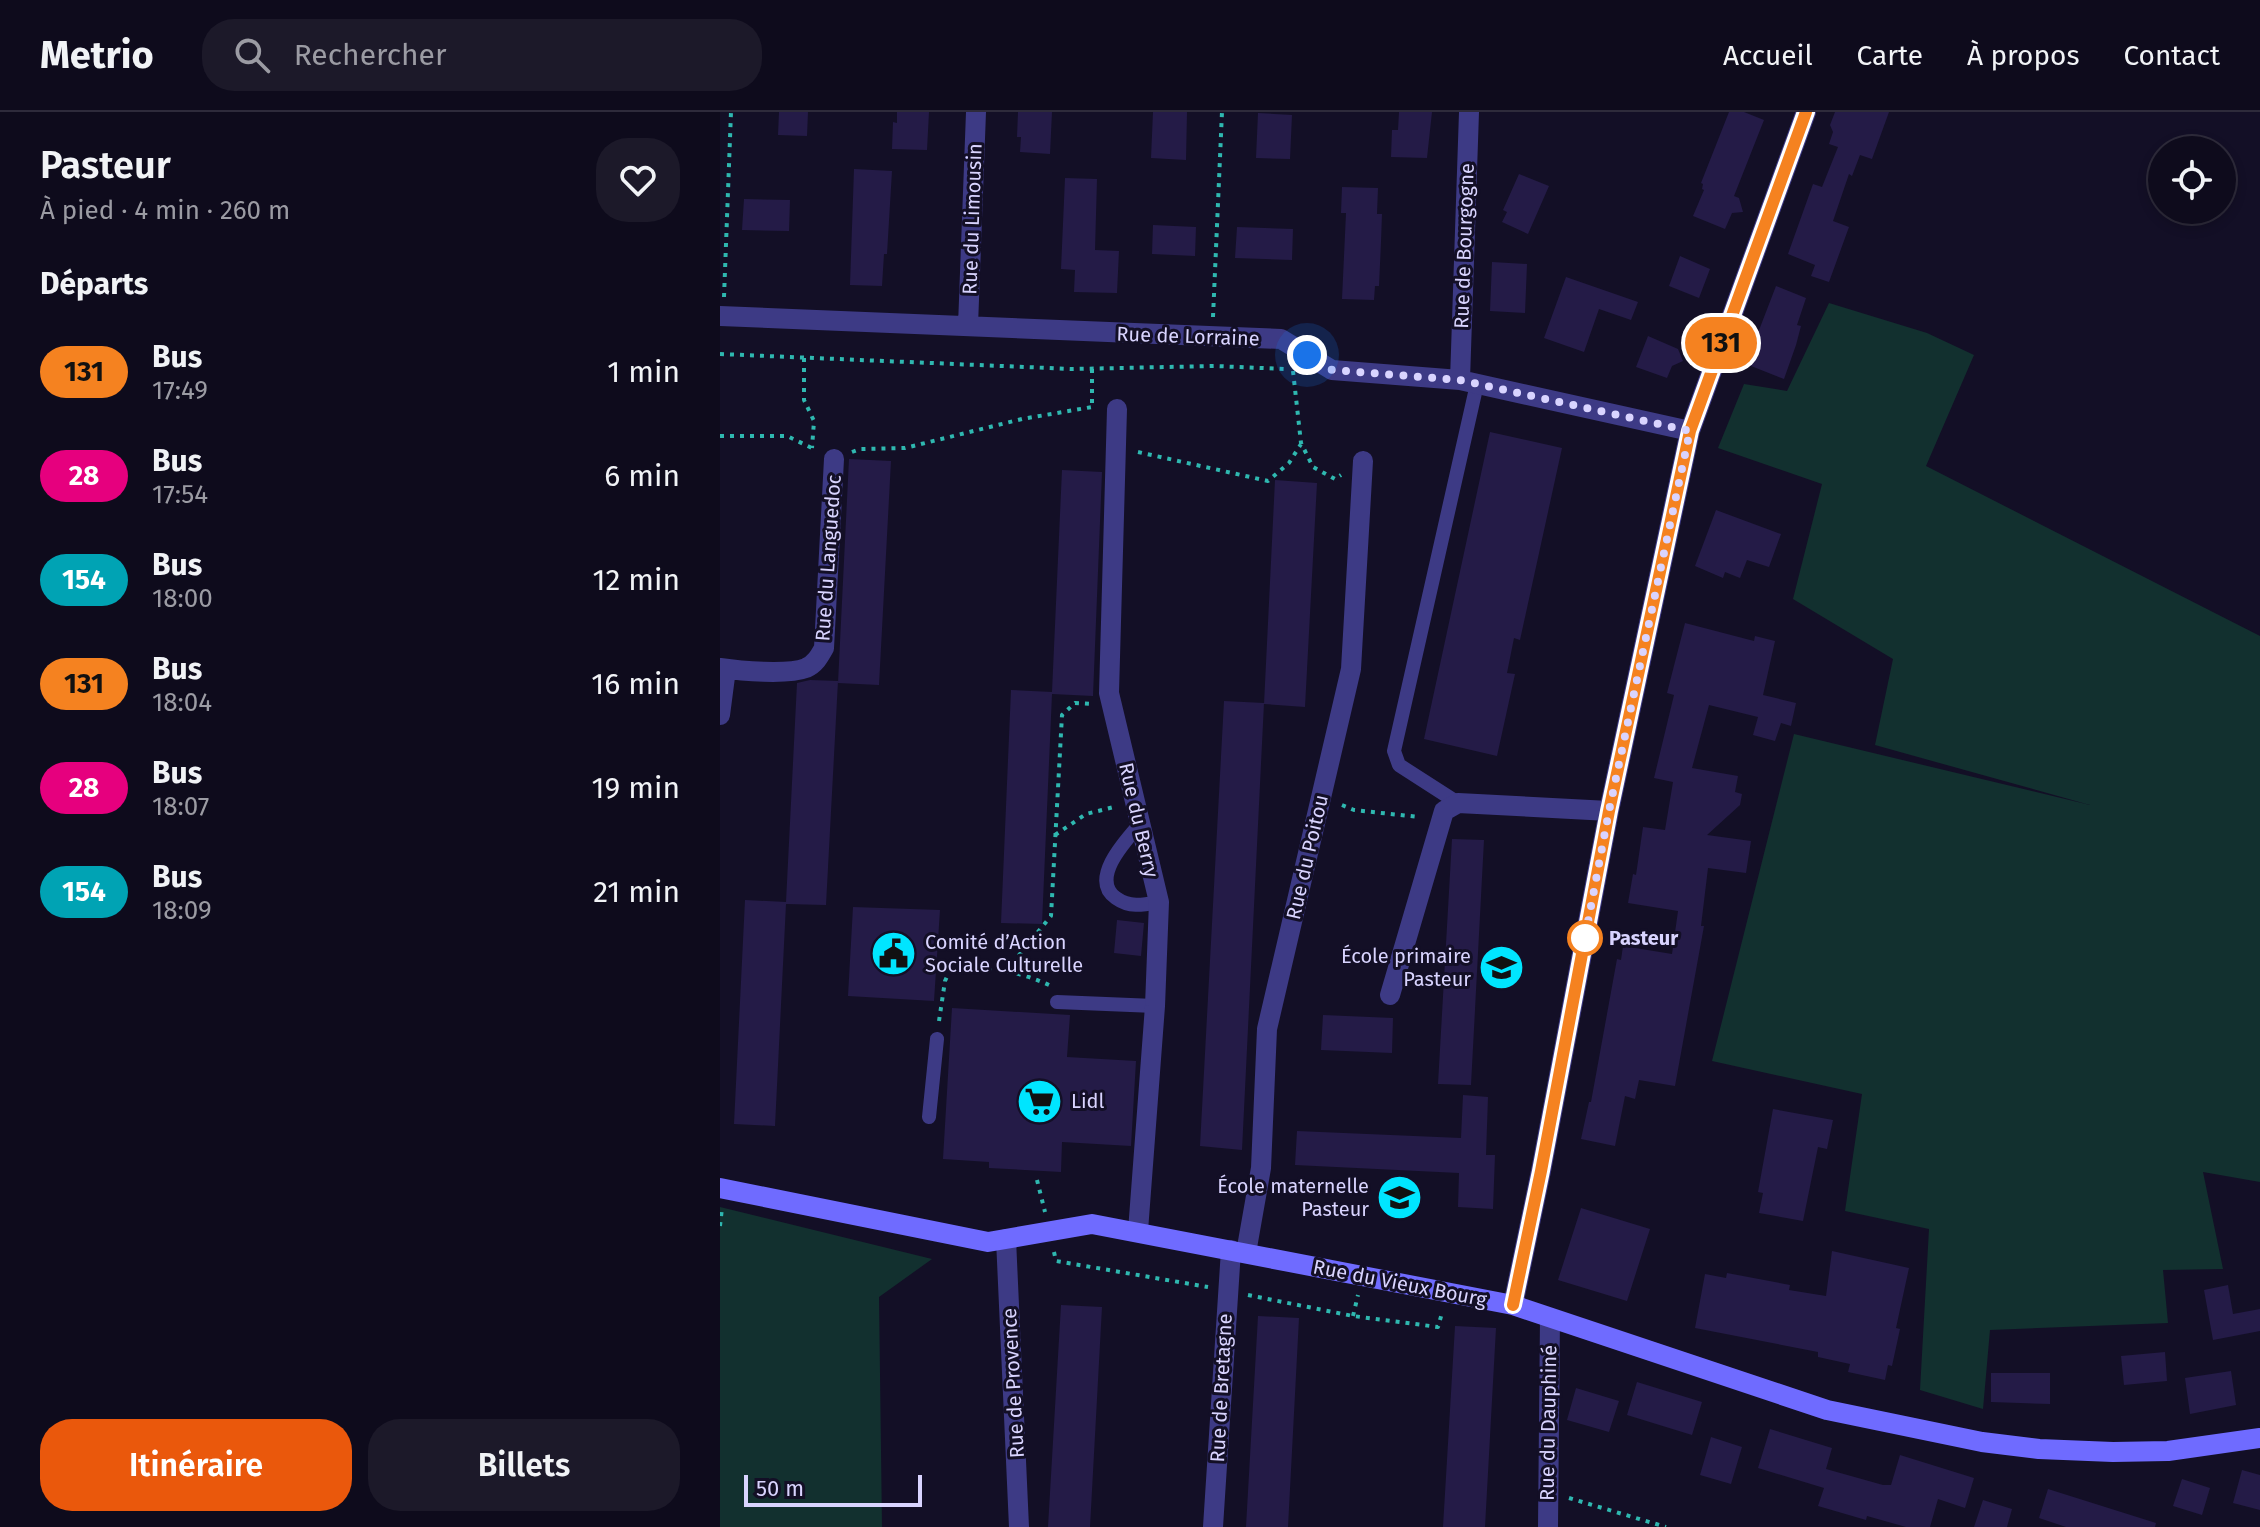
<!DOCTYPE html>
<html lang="fr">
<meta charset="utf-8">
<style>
:root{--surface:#0e0b1c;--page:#1c1929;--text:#f1f3f6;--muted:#9b9ba3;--line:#2e2b3b;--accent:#ea580c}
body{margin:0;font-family:"Fira Sans",sans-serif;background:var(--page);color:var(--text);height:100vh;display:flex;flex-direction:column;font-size:30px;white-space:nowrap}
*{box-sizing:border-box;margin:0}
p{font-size:26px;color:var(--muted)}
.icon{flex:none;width:44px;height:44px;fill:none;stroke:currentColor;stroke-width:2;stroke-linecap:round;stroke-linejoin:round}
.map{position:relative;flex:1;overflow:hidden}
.panel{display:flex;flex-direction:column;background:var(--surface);width:720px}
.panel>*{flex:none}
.badge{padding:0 16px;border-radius:26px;font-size:28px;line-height:52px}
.tools{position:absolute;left:1428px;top:24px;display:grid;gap:16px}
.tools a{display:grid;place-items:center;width:88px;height:88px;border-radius:50%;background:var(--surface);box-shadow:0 4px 12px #0003,0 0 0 2px var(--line);font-size:40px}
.scale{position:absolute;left:24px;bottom:20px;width:178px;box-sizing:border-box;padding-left:8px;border:4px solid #d9d4ff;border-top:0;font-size:22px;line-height:28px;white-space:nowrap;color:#d9d4ff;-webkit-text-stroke:6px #130f26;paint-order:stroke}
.you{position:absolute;width:40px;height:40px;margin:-20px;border:6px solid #fff;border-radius:50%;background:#1a73e8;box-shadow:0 0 0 12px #1a73e833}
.map>.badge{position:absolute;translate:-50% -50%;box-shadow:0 0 0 4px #fff}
h2{padding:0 40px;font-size:30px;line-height:72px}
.round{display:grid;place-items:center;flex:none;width:84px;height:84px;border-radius:32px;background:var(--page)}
.overview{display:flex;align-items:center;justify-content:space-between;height:136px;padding:0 40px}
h1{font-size:38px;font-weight:600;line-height:60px}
.button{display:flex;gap:16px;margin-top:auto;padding:16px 40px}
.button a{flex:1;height:92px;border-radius:32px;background:var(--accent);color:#fff;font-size:32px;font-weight:600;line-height:92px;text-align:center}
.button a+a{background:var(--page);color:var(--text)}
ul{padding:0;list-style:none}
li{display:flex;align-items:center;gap:24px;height:104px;padding:0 40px}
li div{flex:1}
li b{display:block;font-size:30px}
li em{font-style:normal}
li .badge{min-width:88px;font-weight:700;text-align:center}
header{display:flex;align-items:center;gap:48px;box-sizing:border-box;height:112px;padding:0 40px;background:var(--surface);border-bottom:2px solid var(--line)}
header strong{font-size:38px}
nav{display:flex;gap:44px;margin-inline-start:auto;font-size:28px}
.search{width:560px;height:72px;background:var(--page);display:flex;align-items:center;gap:20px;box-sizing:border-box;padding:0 28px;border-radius:32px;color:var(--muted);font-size:30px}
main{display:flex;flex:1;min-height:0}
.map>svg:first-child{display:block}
.green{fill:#12302f}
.building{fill:#241b47}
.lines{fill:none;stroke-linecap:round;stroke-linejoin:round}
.path{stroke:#2fb8b0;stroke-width:4;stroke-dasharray:4 6;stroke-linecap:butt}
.lane{stroke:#3d3a85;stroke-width:14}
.street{stroke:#3d3a85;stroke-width:20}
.secondary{stroke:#6f6bff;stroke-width:20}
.line-casing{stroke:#fff;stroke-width:18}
.line{stroke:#f58220;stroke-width:12}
.walk{stroke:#d9d4ff;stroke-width:8;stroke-dasharray:0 14.4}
.stop-dot{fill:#fff;stroke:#f58220;stroke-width:4}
.labels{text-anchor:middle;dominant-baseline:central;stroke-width:6;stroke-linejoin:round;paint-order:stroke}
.street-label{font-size:20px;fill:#d9d4ff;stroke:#130f26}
.stop-label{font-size:20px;font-weight:bold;fill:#d9d4ff;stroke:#130f26;text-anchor:start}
.poi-label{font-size:20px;fill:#d9d4ff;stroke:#130f26;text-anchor:start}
</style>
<header>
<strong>Metrio</strong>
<div class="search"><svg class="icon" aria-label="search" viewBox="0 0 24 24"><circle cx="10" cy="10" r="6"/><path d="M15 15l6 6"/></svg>Rechercher</div>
<nav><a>Accueil</a><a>Carte</a><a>À propos</a><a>Contact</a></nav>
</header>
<main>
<section class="panel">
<div class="overview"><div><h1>Pasteur</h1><p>À pied · 4 min · 260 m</p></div><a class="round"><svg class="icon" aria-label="heart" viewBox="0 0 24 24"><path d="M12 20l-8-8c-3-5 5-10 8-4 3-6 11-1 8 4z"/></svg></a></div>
<h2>Départs</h2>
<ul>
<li><span class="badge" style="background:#f58220;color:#111">131</span><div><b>Bus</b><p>17:49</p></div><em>1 min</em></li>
<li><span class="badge" style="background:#e6007e;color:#fff">28</span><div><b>Bus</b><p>17:54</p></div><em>6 min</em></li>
<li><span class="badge" style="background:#00a3b4;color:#fff">154</span><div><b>Bus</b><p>18:00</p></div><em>12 min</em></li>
<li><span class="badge" style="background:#f58220;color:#111">131</span><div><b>Bus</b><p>18:04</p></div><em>16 min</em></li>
<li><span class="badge" style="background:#e6007e;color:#fff">28</span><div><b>Bus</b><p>18:07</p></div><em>19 min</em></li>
<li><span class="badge" style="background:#00a3b4;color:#fff">154</span><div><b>Bus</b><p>18:09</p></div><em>21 min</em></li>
</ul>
<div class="button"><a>Itinéraire</a><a>Billets</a></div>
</section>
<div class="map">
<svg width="1540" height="1415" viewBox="0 0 1540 1415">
<rect width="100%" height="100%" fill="#130f26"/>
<path class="green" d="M 1109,191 L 1207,221 L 1254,243 L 1206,354 L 1540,524 L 1540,1070 L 1483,1060 L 1503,1157 L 1443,1158 L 1448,1211 L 1270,1218 L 1263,1297 L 1200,1278 L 1209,1117 L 1125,1099 L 1142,982 L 992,949 L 1074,622 L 1370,693 L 1155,633 L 1173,547 L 1073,487 L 1102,372 L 998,336 L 1024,272 L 1067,279 Z
M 0,1095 L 212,1147 L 159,1185 L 162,1415 L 0,1415 Z"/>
<path class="building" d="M 59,0 L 88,0 L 87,24 L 58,23 Z
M 177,0 L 209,0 L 207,38 L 172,37 L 173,10 L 177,11 Z
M 298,0 L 332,0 L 330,42 L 300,40 L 301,25 L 297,25 Z
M 433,0 L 467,0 L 466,48 L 431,46 Z
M 679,0 L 712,0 L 707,46 L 671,45 L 672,18 L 678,18 Z
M 1009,0 L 1024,0 L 1044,8 L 1014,84 L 1019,86 L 1023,100 L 1012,101 L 1005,117 L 973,104 L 984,78 L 982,77 L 983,72 L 981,71 Z
M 1115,0 L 1169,0 L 1152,47 L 1140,43 L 1132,64 L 1129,62 L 1113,109 L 1129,115 L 1109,170 L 1091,164 L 1095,153 L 1068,142 L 1093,72 L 1102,75 L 1118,35 L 1109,32 L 1113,20 L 1110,13 Z
M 538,1 L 572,3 L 570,47 L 536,46 Z
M 134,57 L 172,59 L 167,142 L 164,142 L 162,174 L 130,173 Z
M 799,62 L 829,74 L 808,122 L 782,110 L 787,100 L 783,98 Z
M 345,66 L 377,67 L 375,138 L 399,139 L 397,181 L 354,180 L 355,158 L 341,157 Z
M 622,75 L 658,76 L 657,102 L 662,102 L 661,130 L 659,174 L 655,174 L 654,188 L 622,187 L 626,101 L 621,101 Z
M 24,87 L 70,88 L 69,119 L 22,118 Z
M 433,113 L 476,115 L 475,144 L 432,142 Z
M 517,115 L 573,117 L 572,148 L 515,146 Z
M 960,144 L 990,157 L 979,186 L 949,174 Z
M 772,150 L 807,152 L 805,201 L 770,199 Z
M 846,165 L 918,190 L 911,208 L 879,197 L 864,240 L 824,226 Z
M 1056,174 L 1086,186 L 1077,213 L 1081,214 L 1076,233 L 1064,267 L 1026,252 Z
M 928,224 L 958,237 L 963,249 L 952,254 L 947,266 L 916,255 Z
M 770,320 L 842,336 L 800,528 L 794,526 L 787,561 L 795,562 L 777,644 L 704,627 Z
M 129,347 L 171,349 L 159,573 L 118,571 Z
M 342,358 L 382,360 L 373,584 L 332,582 L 322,812 L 281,811 L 291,578 L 332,580 Z
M 555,368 L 597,371 L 585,595 L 544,592 Z
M 996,398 L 1061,422 L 1049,455 L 1027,448 L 1020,466 L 1005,460 L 1003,466 L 975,454 Z
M 965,511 L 1034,529 L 1035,524 L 1055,529 L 1043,583 L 1076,591 L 1071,614 L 1061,611 L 1055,629 L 1033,623 L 1038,605 L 989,593 L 972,656 L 1018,664 L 1015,680 L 1022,682 L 1020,693 L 987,723 L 1031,729 L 1026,761 L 988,756 L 981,814 L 984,814 L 955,974 L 919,968 L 915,987 L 905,984 L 895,1034 L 861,1027 L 869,990 L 871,990 L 897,847 L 901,848 L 903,834 L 952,842 L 958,799 L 908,791 L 913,762 L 916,763 L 923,715 L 945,718 L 953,670 L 934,666 L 954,583 L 947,581 Z
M 90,568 L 118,569 L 106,793 L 66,792 L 55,1014 L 14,1012 L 25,788 L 66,790 L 77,571 Z
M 504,589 L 544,591 L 522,1038 L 480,1034 Z
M 732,727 L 764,728 L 751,973 L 718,972 Z
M 133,795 L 220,798 L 214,889 L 128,884 Z
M 397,808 L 424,811 L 421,844 L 394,841 Z
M 232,896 L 350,903 L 347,945 L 416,949 L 411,1034 L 342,1030 L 341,1060 L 269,1056 L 269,1050 L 223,1047 Z
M 603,903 L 673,906 L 672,941 L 601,938 Z
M 743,983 L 768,985 L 766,1043 L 775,1043 L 773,1097 L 738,1095 L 739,1061 L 575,1053 L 577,1019 L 741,1026 Z
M 1053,997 L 1113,1008 L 1107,1037 L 1098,1035 L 1083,1109 L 1039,1101 L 1043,1081 L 1038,1080 Z
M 861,1096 L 930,1117 L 907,1189 L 838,1168 Z
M 1112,1139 L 1189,1156 L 1176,1216 L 1180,1217 L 1172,1254 L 1168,1253 L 1165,1268 L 1128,1260 L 1130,1252 L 1098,1245 L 1098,1240 L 975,1216 L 985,1162 L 1006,1166 L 1007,1161 L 1070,1173 L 1069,1178 L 1106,1184 Z
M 1508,1173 L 1513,1202 L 1540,1197 L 1540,1219 L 1493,1228 L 1484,1178 Z
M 341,1193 L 382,1195 L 370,1415 L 328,1415 Z
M 538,1204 L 579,1206 L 568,1415 L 526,1415 Z
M 735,1214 L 776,1216 L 765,1415 L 723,1415 Z
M 1445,1240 L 1447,1269 L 1404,1273 L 1401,1244 Z
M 1511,1259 L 1516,1293 L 1470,1302 L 1465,1266 Z
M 1271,1261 L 1330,1261 L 1330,1292 L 1271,1290 Z
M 917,1270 L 982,1290 L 972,1323 L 907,1303 Z
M 856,1276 L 899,1289 L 889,1320 L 847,1308 Z
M 1050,1317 L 1112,1336 L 1106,1357 L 1163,1373 L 1171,1373 L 1180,1343 L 1254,1366 L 1245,1396 L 1218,1387 L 1210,1415 L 1186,1415 L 1147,1404 L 1146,1408 L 1098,1394 L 1104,1376 L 1038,1356 Z
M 991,1325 L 1022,1335 L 1011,1372 L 980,1363 Z
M 1522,1358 L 1540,1363 L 1540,1398 L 1513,1391 Z
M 1462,1367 L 1490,1376 L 1482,1403 L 1453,1394 Z
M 1328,1377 L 1436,1411 L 1435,1415 L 1346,1415 L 1319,1406 Z
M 1263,1388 L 1292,1397 L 1287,1415 L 1254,1415 Z"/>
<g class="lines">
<path class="path" d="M 4,185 L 11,0
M 493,205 L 502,0
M 0,242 L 352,257 L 495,254 L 565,257
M 84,246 L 84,288 L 94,309 L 92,336
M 372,257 L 372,294
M 573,259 L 581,331 L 593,355 L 615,367 L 621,363
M 0,324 L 67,324 L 94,337
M 132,340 L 140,337 L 185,336 L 302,307 L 372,295
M 418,340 L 548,369 L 569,351 L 581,332
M 622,693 L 634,698 L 699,705
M 335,723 L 366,702 L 394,695
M 286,859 L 331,804 L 342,603 L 355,591 L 372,592
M 219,909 L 225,869 L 230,858 C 263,853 299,859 329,873
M 317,1068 L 325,1100
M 0,1114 L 2,1096
M 334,1140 L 336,1149 L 488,1175
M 528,1183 L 633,1204 L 718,1215 L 722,1201
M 633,1204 L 638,1183
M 849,1386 L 946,1415"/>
<path class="lane" d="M 738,691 L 679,653 L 674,639 L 757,272
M 420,712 C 406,728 369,767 396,786 C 410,796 423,793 439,790
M 337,890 L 435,894
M 209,1005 L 217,927"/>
<path class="street" d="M 0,204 L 561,227 L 612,258 L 740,268 L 970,319
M 248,214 L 256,0
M 740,268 L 749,0
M 397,297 L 389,581 L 439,790 L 435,894 L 418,1119
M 0,556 C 20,559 68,563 86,556 C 95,552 99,545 104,536 L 114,347
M 0,603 L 6,557
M 670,883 L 724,699 L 738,691 L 889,699
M 286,1127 L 299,1415
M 526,1141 L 541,1056 L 547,917 L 631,557 L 643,349
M 793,1193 L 821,1059 L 889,699 L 970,319 L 1086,0
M 493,1415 L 511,1138
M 828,1415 L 830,1206"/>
<path class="secondary" d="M 0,1076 L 268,1130 L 372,1112 L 793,1193 L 1107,1298 L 1262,1330 L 1319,1337 L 1393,1340 L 1448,1339 L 1540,1326"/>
</g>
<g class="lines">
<defs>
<path id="line" d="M 793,1193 L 821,1059 L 889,699 L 970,319 L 1086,0"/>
</defs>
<use href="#line" class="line-casing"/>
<use href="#line" class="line"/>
<path class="walk" d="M 587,243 L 612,258 L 740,268 L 970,319 L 889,699 L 865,826"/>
</g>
<defs>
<symbol id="civic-disc" viewBox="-11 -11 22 22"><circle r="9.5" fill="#00e5ff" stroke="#130f26"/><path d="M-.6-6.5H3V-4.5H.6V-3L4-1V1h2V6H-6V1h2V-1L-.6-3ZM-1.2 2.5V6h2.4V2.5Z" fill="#111"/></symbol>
<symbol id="school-disc" viewBox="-11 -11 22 22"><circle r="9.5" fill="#00e5ff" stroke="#130f26"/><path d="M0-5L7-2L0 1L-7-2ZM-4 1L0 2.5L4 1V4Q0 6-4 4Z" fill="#111"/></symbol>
<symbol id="supermarket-disc" viewBox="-11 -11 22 22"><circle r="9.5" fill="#00e5ff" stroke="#130f26"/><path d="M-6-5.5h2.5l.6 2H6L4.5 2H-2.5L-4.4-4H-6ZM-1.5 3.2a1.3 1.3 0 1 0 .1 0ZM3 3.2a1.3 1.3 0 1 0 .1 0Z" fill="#111"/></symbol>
</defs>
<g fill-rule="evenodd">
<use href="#civic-disc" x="148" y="816" width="51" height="51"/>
<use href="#school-disc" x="756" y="830" width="51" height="51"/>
<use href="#supermarket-disc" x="294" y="964" width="51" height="51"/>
<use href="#school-disc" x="654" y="1060" width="51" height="51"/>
</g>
<circle class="stop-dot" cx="865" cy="826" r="16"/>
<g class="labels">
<g class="street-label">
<text transform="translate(252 107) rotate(-88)">Rue du Limousin</text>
<text transform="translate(744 134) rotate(-88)">Rue de Bourgogne</text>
<text transform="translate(468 224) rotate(2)">Rue de Lorraine</text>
<text transform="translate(108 446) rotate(-86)">Rue du Languedoc</text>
<text transform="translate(419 708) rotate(77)">Rue du Berry</text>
<text transform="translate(587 745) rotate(-77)">Rue du Poitou</text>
<text transform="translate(680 1171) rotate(11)">Rue du Vieux Bourg</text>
<text transform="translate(293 1271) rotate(-93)">Rue de Provence</text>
<text transform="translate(501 1276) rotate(-87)">Rue de Bretagne</text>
<text transform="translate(828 1311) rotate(-89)">Rue du Dauphiné</text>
</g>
<g class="stop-label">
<text x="889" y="826">Pasteur</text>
</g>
<g class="poi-label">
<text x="205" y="830">Comité d’Action<tspan x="205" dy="23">Sociale Culturelle</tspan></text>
<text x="751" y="844" text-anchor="end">École primaire<tspan x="751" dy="23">Pasteur</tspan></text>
<text x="351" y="989">Lidl</text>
<text x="649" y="1074" text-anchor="end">École maternelle<tspan x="649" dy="23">Pasteur</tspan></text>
</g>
</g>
</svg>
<div class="tools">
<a><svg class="icon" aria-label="locate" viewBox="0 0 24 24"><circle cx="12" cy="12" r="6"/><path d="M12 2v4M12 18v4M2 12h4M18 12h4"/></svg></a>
</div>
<div class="scale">50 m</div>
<div class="you" style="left:587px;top:243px"></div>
<b class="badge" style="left:1001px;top:231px;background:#f58220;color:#111">131</b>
</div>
</main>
